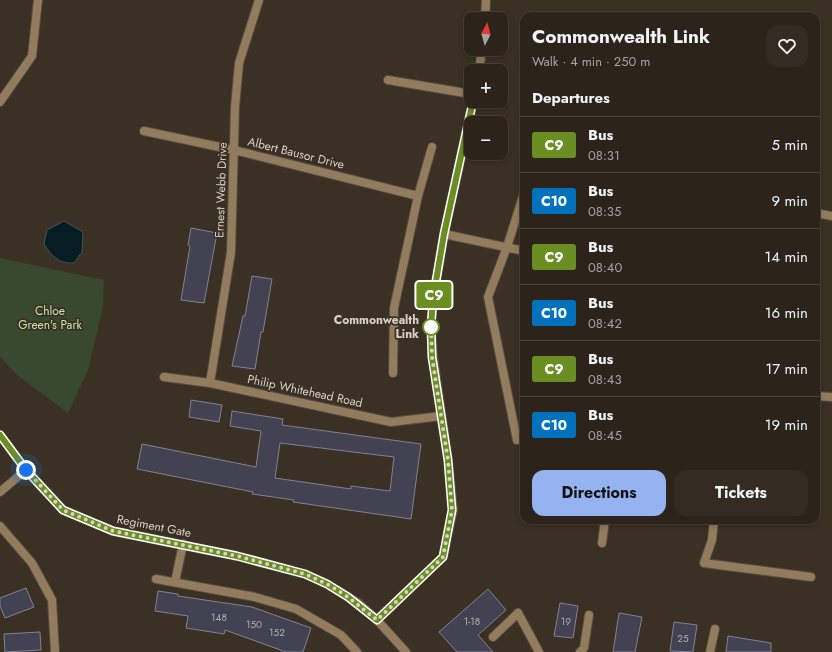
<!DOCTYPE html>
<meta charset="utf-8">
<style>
:root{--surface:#2c241a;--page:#342c23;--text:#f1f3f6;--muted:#a6a4a2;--line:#484139;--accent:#95b2f1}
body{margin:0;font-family:Jost,sans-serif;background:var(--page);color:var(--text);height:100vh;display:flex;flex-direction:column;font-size:15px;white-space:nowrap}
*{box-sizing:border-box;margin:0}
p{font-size:13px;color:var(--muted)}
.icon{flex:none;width:22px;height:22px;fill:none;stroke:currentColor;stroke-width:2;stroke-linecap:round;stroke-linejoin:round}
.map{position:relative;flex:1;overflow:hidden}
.sheet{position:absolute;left:520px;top:12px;width:300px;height:512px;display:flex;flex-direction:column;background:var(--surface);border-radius:12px;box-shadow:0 2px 6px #0003,0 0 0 1px var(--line)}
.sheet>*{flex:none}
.badge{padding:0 8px;border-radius:3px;font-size:14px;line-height:26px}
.needle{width:26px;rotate:6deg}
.buttons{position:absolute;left:464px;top:12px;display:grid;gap:8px}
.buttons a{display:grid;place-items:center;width:44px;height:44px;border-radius:8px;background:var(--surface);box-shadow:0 2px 6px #0003,0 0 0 1px var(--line);font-size:20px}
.you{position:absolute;width:20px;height:20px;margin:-10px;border:3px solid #fff;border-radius:50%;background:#1a73e8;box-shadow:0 0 0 6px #1a73e833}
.map>.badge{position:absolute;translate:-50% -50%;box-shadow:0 0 0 2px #fff}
h2{padding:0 12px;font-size:15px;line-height:36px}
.round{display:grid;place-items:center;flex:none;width:42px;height:42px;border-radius:12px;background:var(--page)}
.summary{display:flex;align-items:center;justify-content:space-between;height:68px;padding:0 12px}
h1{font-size:19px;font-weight:700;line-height:30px}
.action{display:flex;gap:8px;margin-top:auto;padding:8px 12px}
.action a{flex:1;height:46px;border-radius:12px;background:var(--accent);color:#111;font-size:16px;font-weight:700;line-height:46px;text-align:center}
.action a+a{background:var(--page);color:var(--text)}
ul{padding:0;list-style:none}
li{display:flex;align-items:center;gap:12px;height:56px;padding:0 12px;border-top:1px solid var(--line)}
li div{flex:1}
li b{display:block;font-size:15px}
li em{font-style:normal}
li .badge{min-width:44px;font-weight:700;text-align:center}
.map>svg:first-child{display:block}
.green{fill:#39492f}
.water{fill:#051d23;stroke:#445355}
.building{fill:#434252;stroke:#838294;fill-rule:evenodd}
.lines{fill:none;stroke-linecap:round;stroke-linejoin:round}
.lane-casing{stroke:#564d41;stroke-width:10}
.street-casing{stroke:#564d41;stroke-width:10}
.lane{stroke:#937b5e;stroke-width:8}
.street{stroke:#937b5e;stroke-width:8}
.line-casing{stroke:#fff;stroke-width:9}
.line{stroke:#6b8e23;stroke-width:6}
.walk{stroke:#d8d2c9;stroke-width:4;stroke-dasharray:0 7.2}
.stop-dot{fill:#fff;stroke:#6b8e23;stroke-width:2}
.labels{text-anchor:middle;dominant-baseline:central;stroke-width:3.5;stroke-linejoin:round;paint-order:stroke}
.number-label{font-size:10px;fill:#b3aeab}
.street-label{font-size:12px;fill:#d8d2c9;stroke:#3a3023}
.park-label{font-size:12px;fill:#c2e5ad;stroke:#3a3023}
.stop-label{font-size:12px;font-weight:bold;fill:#d8d2c9;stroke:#3a3023;text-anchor:end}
</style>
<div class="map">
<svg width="832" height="652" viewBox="0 0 832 652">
<rect width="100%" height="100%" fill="#3a3023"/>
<path class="green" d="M 0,258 L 104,280 L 103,307 L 88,370 L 68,413 L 17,375 L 0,357 Z"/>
<path class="water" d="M 64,221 L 83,232 L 82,252 L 74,263 C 58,264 52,256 44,244 L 47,230 Z"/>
<path class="building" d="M 191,228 L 217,233 L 204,303 L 181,300 L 190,246 L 188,245 Z
M 252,276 L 272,279 L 263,332 L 261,332 L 255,369 L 232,366 L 243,316 L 245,316 Z
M 191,400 L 222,405 L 219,422 L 189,417 Z
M 232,411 L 283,419 L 282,425 L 421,444 L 411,519 L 293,502 L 294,500 L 252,494 L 253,492 L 137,469 L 142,444 L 256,467 L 261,431 L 230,426 ZM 280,443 L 394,457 L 390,491 L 351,486 L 351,489 L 275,478 Z
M 26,588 L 34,607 L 5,618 L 0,606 L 0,598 Z
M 488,589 L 506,610 L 478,635 L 493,652 L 457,652 L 439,632 Z
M 158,591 L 178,594 L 178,596 L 252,607 L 311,628 L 303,652 L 286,652 L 225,630 L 224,634 L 186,628 L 188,616 L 155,611 Z
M 560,603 L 578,606 L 573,638 L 554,636 Z
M 619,613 L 642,617 L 635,652 L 613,652 Z
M 674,622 L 697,625 L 693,652 L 670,651 Z
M 40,632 L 41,650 L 5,652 L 4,634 Z
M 728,636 L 771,643 L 771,652 L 726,652 Z"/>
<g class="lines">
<defs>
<path id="lane" d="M 493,637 L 518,613
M 580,652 L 584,648 L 589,615"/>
<path id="street" d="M 485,19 L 486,0
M 479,71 L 482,49
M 388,80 L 471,94
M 0,102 L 32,56 L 38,0
M 144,131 L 234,150 L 418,196
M 816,213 L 832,216
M 444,234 L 524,251
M 393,373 L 394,308 L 418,196 L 432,147
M 164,377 L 210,383 L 391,422 L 441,416
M 210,383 L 231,252 L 235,107 L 239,63 L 259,0
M 816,396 L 832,397
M 0,435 L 26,470 L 63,510 L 113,531 L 237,556 L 305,574 L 327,584 L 358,603 L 377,620 L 406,652
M 517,440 L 488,297 L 507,247 L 524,193
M 0,492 L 26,470
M 714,520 L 712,540 L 704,563 L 811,577
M 0,526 L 32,563 L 52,600 L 55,652
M 602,543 L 605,520
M 156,579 L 255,597 L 296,609 L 341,635 L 357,652
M 175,582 L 183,544
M 518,613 L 539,652
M 377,620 L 443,557 L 453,510 L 448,460 L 433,357 L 431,327 L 433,299 L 444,234 L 473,101
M 710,652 L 715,629"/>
</defs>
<use href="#lane" class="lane-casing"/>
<use href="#street" class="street-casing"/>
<use href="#lane" class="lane"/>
<use href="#street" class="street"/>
</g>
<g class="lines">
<defs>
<path id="line" d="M 0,435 L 26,470 L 63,510 L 113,531 L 237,556 L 305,574 L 327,584 L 348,597 L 377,620 L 443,557 L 452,510 L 448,460 L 432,357 L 431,327 L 433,299 L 444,234 L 473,101"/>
</defs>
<use href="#line" class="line-casing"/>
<use href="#line" class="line"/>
<path class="walk" d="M 26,470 L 63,510 L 113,531 L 237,556 L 305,574 L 327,584 L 348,597 L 377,620 L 443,557 L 452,510 L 448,460 L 432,357 L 431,327"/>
</g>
<circle class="stop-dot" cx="431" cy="327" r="8"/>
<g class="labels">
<g class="number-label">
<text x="219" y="617">148</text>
<text x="472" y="621">1-18</text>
<text x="566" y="621">19</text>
<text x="254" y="624">150</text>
<text x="277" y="632">152</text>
<text x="683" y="638">25</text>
</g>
<g class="street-label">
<text transform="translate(296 153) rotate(14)">Albert Bausor Drive</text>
<text transform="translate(221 190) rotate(-88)">Ernest Webb Drive</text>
<text transform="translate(305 391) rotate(12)">Philip Whitehead Road</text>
<text transform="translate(154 526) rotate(11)">Regiment Gate</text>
</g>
<g class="park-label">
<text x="50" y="311">Chloe<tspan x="50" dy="14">Green's Park</tspan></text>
</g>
<g class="stop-label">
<text x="419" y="320">Commonwealth<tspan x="419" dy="14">Link</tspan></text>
</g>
</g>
</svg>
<div class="buttons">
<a><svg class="needle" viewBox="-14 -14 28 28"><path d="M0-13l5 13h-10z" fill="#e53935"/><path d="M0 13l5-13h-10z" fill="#a6a4a2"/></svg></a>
<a>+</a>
<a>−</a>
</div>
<div class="you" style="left:26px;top:470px"></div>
<b class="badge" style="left:434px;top:295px;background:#6b8e23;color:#fff">C9</b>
<section class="sheet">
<div class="summary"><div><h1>Commonwealth Link</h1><p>Walk · 4 min · 250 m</p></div><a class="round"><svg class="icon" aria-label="heart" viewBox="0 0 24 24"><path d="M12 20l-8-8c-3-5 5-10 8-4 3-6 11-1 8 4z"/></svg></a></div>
<h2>Departures</h2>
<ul>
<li><span class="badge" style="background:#6b8e23;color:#fff">C9</span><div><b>Bus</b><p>08:31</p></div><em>5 min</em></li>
<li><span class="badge" style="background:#0072bc;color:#fff">C10</span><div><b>Bus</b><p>08:35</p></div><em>9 min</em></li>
<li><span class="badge" style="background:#6b8e23;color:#fff">C9</span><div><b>Bus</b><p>08:40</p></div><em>14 min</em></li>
<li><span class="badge" style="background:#0072bc;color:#fff">C10</span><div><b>Bus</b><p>08:42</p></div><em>16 min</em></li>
<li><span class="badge" style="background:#6b8e23;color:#fff">C9</span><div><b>Bus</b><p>08:43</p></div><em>17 min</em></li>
<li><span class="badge" style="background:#0072bc;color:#fff">C10</span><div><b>Bus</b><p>08:45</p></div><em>19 min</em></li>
</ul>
<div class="action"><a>Directions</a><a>Tickets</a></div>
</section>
</div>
